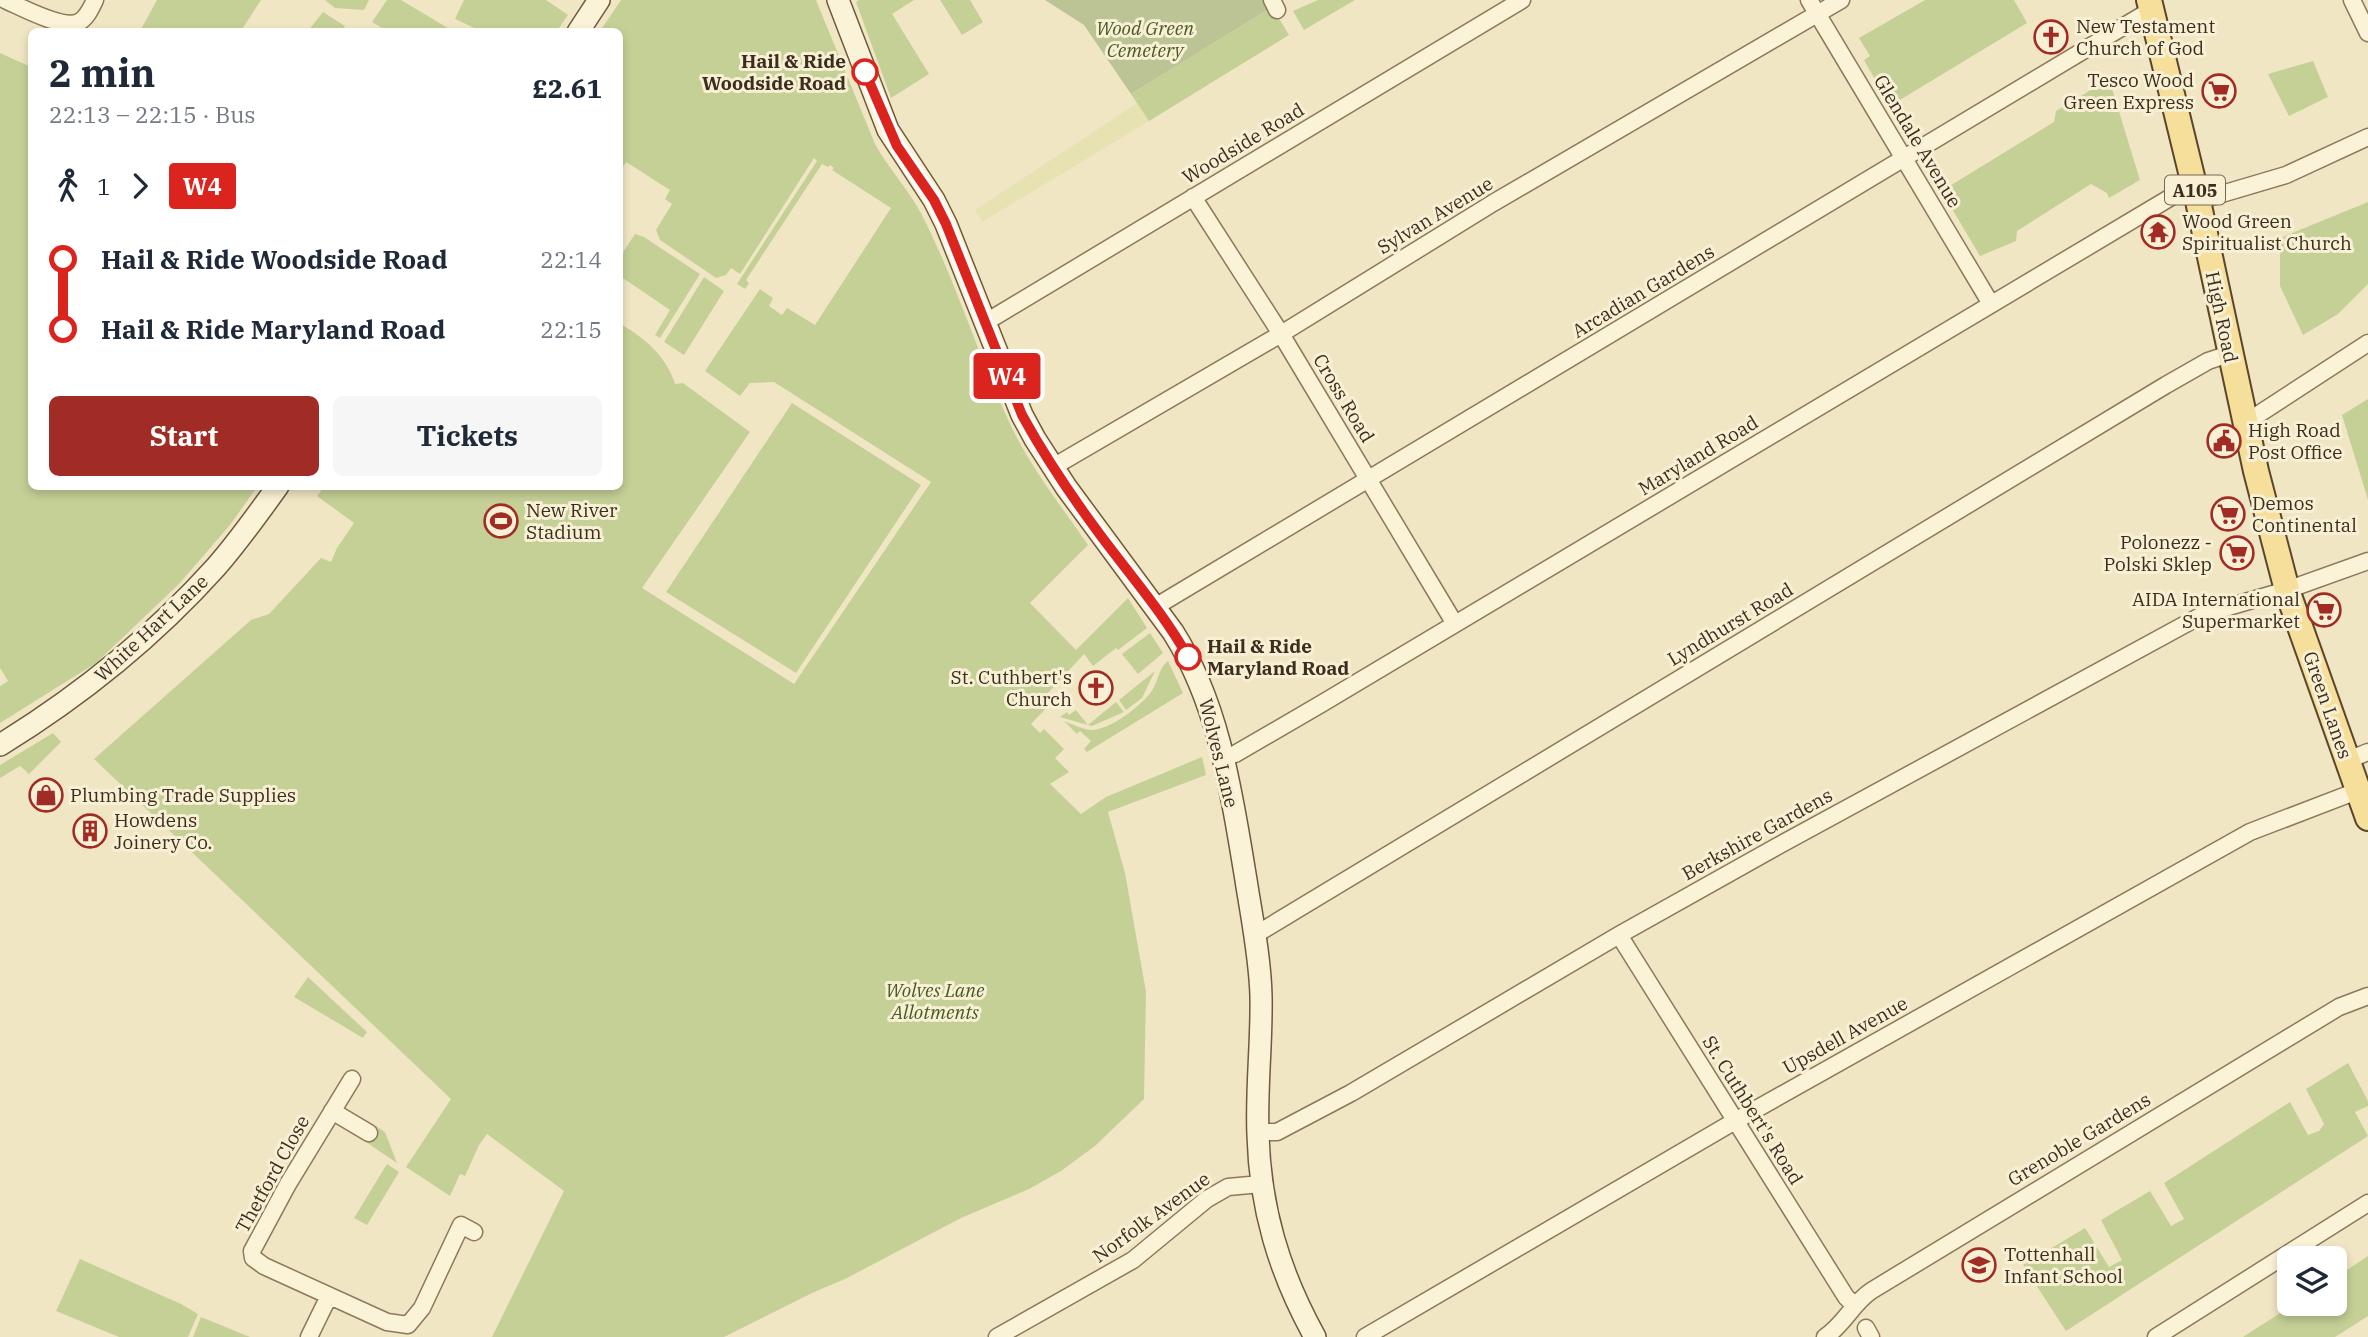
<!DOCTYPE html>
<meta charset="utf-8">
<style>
:root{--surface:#fff;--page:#f6f6f7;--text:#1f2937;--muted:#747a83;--accent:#a02c25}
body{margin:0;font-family:"IBM Plex Serif",serif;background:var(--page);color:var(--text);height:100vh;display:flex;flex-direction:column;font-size:26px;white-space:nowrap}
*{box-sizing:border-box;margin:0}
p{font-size:23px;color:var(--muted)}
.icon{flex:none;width:38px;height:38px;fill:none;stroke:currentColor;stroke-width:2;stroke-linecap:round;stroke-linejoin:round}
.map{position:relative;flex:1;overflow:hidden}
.drawer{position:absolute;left:28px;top:28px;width:595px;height:462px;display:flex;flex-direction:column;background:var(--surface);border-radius:10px;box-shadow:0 4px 10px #0003}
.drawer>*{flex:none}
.badge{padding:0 14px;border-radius:5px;font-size:24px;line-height:46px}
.tools{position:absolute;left:2277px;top:1246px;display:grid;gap:14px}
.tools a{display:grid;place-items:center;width:70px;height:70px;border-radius:10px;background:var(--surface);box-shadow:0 4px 10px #0003;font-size:35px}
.map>.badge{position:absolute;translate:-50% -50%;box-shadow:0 0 0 4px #fff}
.legs{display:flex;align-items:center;gap:10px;height:77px;padding:0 21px;font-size:23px}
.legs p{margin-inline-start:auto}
.headline{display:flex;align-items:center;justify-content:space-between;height:119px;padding:0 21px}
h1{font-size:38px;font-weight:700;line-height:52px}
.button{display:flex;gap:14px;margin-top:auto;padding:14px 21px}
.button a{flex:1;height:80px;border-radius:10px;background:var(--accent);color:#fff;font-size:28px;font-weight:700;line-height:80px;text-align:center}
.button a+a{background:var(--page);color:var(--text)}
ul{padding:0 21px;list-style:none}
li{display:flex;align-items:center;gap:24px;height:70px;font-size:26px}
li i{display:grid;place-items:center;width:10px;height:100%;margin:0 9px;background:currentColor}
li i::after{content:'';width:18px;height:18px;margin:-9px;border:5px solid;border-radius:50%;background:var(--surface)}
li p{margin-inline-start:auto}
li:first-child i{background:linear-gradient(#0000 50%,currentColor 0)}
li:last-child i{background:linear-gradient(currentColor 50%,#0000 0)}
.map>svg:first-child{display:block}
.farmland{fill:#e7e2b1}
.green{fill:#c5d097}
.cemetery{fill:#bcc496}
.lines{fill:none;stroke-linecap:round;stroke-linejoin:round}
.street-casing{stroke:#8d7859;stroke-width:19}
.secondary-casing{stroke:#6f593c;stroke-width:24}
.primary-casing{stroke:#5a452d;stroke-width:28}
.street{stroke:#fbf3d8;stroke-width:16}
.secondary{stroke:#fbf3d8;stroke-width:21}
.primary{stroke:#f6df9a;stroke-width:24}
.line-1-casing{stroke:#fff;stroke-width:16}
.line-1{stroke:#dc241f;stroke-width:10}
.stop-1-dot{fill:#fff;stroke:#dc241f;stroke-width:3.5}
.labels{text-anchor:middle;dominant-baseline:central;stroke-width:6;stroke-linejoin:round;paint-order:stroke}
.shield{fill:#f8f0d4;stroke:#746855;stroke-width:2}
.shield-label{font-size:18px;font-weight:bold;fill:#3c2e1e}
.poi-label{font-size:19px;fill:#3c2e1e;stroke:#f8f0d4;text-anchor:start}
.park-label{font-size:19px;font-style:italic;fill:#485a23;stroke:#f8f0d4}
.stop-label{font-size:19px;font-weight:bold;fill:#3c2e1e;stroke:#f8f0d4;text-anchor:end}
.street-label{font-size:19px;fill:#3c2e1e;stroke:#f8f0d4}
</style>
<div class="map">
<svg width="2368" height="1337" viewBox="0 0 2368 1337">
<rect width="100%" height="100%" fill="#f1e6c4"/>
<path class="farmland" d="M 1137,103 L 1149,121 L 982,222 L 975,210 Z"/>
<path class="green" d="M 157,0 L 261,0 L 241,31 L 140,31 Z
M 325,0 L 369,0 L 364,10 L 335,8 Z
M 387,0 L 401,0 L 453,31 L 387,31 L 372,22 Z
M 464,0 L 546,0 L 568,15 L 557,31 L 481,31 L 455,19 Z
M 621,0 L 816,0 L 875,144 C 889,169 909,190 922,215 C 957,284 979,358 1012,428 C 1032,469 1062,507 1088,545 L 1030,603 L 1076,650 L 1128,598 L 1147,628 L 1118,650 L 1116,648 L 1093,666 L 1084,654 L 1047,694 L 1052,702 L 1031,724 L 1040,733 L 1044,729 L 1064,749 L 1055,758 L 1069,772 L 1050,784 L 1081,814 L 1106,797 L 1202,757 L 1206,775 L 1108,812 L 1125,873 L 1146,992 L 1144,1099 L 1095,1146 L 1061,1171 L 1029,1189 L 961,1218 L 845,1279 L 812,1293 L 724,1337 L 492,1337 L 564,1191 L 487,1134 L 479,1145 L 465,1176 L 460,1174 L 450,1196 L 406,1167 L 451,1099 L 94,759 L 251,620 L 269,614 L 321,558 L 331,562 L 337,548 L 354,523 L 317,496 L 324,487 L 620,486 L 620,324 C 644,337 667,357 675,384 L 683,383 L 750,432 L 642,588 L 794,684 L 931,482 L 774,382 L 750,383 L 740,396 L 705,371 L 760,289 L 773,298 L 769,306 L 782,315 L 787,308 L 815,325 L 891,208 L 832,170 L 834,168 L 830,165 L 828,167 L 822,164 L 746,280 L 749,283 L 745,289 L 737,284 L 817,161 L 814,158 L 740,274 L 731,268 L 726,275 L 716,278 L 660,240 L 656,230 L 672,204 L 665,199 L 670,190 L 626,162 L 620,171 L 620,32 L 600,31 Z
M 859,0 L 914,0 L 892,14 L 929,74 L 891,98 L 856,2 Z
M 940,0 L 970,0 L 983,22 L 962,35 Z
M 1318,0 L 1355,0 L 1304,30 L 1293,11 Z
M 1925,0 L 2014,0 L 2027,23 L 1890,106 L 1864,60 L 1870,56 L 1859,38 Z
M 1272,7 L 1289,35 L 1149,121 L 1131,94 Z
M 323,12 L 345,26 L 341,31 L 308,31 Z
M 0,53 L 31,67 L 32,486 L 257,487 L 230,525 L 179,584 L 96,663 L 0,723 L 0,686 L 8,681 L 0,668 Z
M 2313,61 L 2328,97 L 2289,116 L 2268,74 Z
M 2109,79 L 2140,180 L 2109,198 L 2107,193 L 2091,184 L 2017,231 L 2016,241 L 1980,256 L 1945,197 L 1948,187 L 2054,122 L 2056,111 Z
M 2368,202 L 2368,284 L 2338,314 L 2303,335 L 2280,286 L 2280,238 Z
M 635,234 L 644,237 L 700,274 L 660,338 L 655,335 L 670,310 L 620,276 L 620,257 Z
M 704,277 L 724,291 L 684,355 L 664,342 Z
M 2368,399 L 2368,500 L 2342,415 Z
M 792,403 L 921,485 L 796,673 L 666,592 Z
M 1150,633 L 1163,653 L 1138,674 L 1122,654 Z
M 1168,661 L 1183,693 L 1087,752 L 1084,749 L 1091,741 L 1080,731 L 1077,734 L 1064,721 C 1072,724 1082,729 1090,730 C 1110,731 1144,704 1153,689 C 1159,678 1159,668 1168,661 Z
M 1155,671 L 1142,698 L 1126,710 L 1119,700 Z
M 1116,702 L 1124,712 L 1092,726 L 1088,725 L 1060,717 L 1067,712 L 1069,715 L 1076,710 L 1088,725 Z
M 53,733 L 61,742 L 29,774 L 20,766 L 0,778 L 0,765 Z
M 308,977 L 367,1032 L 363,1038 L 294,997 Z
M 2348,1063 L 2368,1101 L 2368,1106 L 2355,1112 L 2368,1136 L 2066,1331 L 2023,1265 L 2085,1228 L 2109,1267 L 2122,1260 L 2101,1220 L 2150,1191 L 2171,1226 L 2184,1219 L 2164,1183 L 2290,1102 L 2308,1135 L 2319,1131 L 2324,1124 L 2306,1089 Z
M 376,1126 L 385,1132 L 397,1163 L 366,1142 Z
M 387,1164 L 399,1172 L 367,1225 L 354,1218 Z
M 2368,1256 L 2368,1316 L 2335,1337 L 2243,1337 L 2294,1304 L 2334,1304 L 2335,1278 Z
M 80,1259 L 181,1304 L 198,1314 L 188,1337 L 119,1337 L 56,1311 Z
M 201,1317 L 250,1337 L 193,1337 Z"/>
<path class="cemetery" d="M 1045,0 L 1268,0 L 1272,7 L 1131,94 L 1084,25 Z"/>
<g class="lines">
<defs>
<path id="street" d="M 5,0 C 21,7 63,30 79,22 C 87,18 91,8 95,0
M 1272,0 L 1277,10
M 1809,0 L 1991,304
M 2352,0 L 2368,33
M 1193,197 L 1281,334 L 1455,624
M 2198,201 L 2286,175 L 2368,137
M 986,322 L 1522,0
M 2245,420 L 2259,414 L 2368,343
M 1053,467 L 1281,334 L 1493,203 L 1841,0
M 1155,607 L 2151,10
M 1223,757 L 1235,754 L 1321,704 L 2193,184
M 2348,760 L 2368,752
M 1255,935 L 2166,385 L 2208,361 L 2229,354
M 1619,935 L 1846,1297 L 1854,1305
M 352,1079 L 288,1184 L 252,1251 L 253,1258 L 264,1266 L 387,1322 L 408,1325 L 422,1308 L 461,1225 L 474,1232
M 332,1111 L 369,1133
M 1258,1132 L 1277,1132 L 1351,1093 L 1619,935 L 1776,847 L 2204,614 L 2287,590 L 2368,561
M 1866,1328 L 1871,1337
M 309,1337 L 329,1296
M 997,1337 L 1133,1260 L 1207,1199 L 1228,1187 L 1261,1184
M 1365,1337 L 1735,1121 L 2250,832 L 2357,791
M 1825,1337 C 1844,1325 1852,1304 1871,1291 L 2339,1007 L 2368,996
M 2156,1337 L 2368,1203"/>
<path id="secondary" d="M 838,0 L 888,130 L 934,200 L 946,224 L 1022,415 L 1035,439 L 1066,487 L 1173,632 C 1220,706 1232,796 1246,880 C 1252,919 1260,957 1261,996 C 1262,1042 1256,1089 1258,1135 C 1260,1208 1279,1272 1315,1337
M 578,32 L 599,0
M 0,745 C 80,696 153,637 216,567 C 238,542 258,514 278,486"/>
<path id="primary" d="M 2149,0 L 2198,201 L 2256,471 L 2287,590 L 2368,818"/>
</defs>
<use href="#street" class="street-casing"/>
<use href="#secondary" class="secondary-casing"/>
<use href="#primary" class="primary-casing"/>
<use href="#street" class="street"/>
<use href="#secondary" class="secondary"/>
<use href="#primary" class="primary"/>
</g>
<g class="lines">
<defs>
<path id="line-1" d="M 865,72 L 897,146 L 934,200 L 946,224 L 1022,415 C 1045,457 1072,497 1101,536 C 1131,576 1164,614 1188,657"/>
</defs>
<use href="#line-1" class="line-1-casing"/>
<use href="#line-1" class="line-1"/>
</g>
<defs>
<symbol id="church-ring" viewBox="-11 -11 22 22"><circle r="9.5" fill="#f8f0d4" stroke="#a02c25" stroke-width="1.5"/><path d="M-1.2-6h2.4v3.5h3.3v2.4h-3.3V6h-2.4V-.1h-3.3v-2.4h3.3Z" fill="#a02c25"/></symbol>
<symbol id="supermarket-ring" viewBox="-11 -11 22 22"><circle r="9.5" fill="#f8f0d4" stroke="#a02c25" stroke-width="1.5"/><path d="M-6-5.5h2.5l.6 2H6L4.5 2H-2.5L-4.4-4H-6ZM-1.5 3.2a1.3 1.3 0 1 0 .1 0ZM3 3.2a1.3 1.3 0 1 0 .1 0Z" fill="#a02c25"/></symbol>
<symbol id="temple-ring" viewBox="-11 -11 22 22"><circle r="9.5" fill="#f8f0d4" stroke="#a02c25" stroke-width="1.5"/><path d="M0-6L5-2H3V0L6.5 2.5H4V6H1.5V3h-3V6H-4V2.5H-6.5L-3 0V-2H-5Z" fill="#a02c25"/></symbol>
<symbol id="civic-ring" viewBox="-11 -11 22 22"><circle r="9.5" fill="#f8f0d4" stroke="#a02c25" stroke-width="1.5"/><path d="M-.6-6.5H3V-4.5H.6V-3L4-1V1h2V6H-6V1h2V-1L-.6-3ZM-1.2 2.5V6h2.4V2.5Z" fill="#a02c25"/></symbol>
<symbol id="stadium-ring" viewBox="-11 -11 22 22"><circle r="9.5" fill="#f8f0d4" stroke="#a02c25" stroke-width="1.5"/><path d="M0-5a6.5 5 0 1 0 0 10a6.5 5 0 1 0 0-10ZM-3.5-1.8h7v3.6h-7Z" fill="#a02c25"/></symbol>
<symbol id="shop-ring" viewBox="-11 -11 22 22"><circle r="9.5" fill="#f8f0d4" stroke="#a02c25" stroke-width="1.5"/><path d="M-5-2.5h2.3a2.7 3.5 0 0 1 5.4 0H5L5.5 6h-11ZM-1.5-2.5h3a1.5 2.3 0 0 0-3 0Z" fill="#a02c25"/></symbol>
<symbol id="building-ring" viewBox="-11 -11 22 22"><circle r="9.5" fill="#f8f0d4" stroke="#a02c25" stroke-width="1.5"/><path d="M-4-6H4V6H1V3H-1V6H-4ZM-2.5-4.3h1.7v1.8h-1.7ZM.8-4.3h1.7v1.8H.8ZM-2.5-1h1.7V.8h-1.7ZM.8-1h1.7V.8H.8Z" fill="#a02c25"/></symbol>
<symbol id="school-ring" viewBox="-11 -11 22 22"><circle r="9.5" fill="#f8f0d4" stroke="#a02c25" stroke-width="1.5"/><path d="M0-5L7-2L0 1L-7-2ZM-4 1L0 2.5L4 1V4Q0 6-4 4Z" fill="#a02c25"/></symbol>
</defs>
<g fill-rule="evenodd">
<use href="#church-ring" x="2032" y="18" width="38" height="38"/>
<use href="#supermarket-ring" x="2200" y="72" width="38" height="38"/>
<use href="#temple-ring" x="2139" y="213" width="38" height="38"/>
<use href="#civic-ring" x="2205" y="422" width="38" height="38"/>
<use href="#supermarket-ring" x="2209" y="495" width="38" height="38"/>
<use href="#stadium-ring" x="482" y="502" width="38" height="38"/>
<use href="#supermarket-ring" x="2218" y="534" width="38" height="38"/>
<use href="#supermarket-ring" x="2305" y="591" width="38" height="38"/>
<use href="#church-ring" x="1077" y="669" width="38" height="38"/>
<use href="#shop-ring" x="27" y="776" width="38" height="38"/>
<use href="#building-ring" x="71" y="812" width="38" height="38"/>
<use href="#school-ring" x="1960" y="1246" width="38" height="38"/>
</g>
<g class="stop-1-dot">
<circle cx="865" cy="72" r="12"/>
<circle cx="1188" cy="657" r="12"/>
</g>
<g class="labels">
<rect class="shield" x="2165" y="175.5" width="60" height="29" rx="5"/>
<g class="shield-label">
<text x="2195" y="190">A105</text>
</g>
<g class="poi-label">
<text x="2076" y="26">New Testament<tspan x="2076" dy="22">Church of God</tspan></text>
<text x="2194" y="80" text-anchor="end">Tesco Wood<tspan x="2194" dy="22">Green Express</tspan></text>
<text x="2182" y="221">Wood Green<tspan x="2182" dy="22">Spiritualist Church</tspan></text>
<text x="2248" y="430">High Road<tspan x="2248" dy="22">Post Office</tspan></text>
<text x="2252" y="503">Demos<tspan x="2252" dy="22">Continental</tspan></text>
<text x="526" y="510">New River<tspan x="526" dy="22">Stadium</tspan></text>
<text x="2212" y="542" text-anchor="end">Polonezz -<tspan x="2212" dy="22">Polski Sklep</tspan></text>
<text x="2300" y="599" text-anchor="end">AIDA International<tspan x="2300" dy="22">Supermarket</tspan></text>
<text x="1072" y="677" text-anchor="end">St. Cuthbert's<tspan x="1072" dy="22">Church</tspan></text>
<text x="70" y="795">Plumbing Trade Supplies</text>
<text x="114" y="820">Howdens<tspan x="114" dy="22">Joinery Co.</tspan></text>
<text x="2004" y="1254">Tottenhall<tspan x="2004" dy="22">Infant School</tspan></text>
</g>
<g class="park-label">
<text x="1145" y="28">Wood Green<tspan x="1145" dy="22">Cemetery</tspan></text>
<text x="935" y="990">Wolves Lane<tspan x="935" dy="22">Allotments</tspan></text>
</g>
<g class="stop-label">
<text x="846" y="61">Hail &amp; Ride<tspan x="846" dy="22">Woodside Road</tspan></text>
<text x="1207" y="646" text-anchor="start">Hail &amp; Ride<tspan x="1207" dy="22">Maryland Road</tspan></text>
</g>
<g class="street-label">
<text transform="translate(1918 141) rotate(59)">Glendale Avenue</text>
<text transform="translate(1243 143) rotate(-31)">Woodside Road</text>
<text transform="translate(1435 215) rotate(-31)">Sylvan Avenue</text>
<text transform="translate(1643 291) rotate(-31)">Arcadian Gardens</text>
<text transform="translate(2222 317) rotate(78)">High Road</text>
<text transform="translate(1344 398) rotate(59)">Cross Road</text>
<text transform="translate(1698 455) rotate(-31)">Maryland Road</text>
<text transform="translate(1730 624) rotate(-31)">Lyndhurst Road</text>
<text transform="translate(151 628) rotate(-43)">White Hart Lane</text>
<text transform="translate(2328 705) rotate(71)">Green Lanes</text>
<text transform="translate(1219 753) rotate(76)">Wolves Lane</text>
<text transform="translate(1757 834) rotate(-29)">Berkshire Gardens</text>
<text transform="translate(1845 1035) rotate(-29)">Upsdell Avenue</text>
<text transform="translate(1753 1110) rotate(58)">St. Cuthbert's Road</text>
<text transform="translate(2079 1139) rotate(-31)">Grenoble Gardens</text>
<text transform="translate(272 1174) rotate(-61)">Thetford Close</text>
<text transform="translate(1151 1217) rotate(-36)">Norfolk Avenue</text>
</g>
</g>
</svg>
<div class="tools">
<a><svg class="icon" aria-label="layers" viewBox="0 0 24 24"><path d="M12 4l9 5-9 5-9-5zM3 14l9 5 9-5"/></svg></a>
</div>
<b class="badge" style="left:1007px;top:376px;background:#dc241f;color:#fff">W4</b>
<section class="drawer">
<div class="headline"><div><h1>2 min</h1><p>22:13 – 22:15 · Bus</p></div><b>£2.61</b></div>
<div class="legs"><svg class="icon" aria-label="walk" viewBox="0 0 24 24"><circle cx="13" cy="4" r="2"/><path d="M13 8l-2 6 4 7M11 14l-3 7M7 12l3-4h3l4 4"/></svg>1<svg class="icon" aria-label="forward" viewBox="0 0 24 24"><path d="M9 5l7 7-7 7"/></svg><b class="badge" style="background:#dc241f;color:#fff">W4</b></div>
<ul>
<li><i style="color:#dc241f"></i><b>Hail &amp; Ride Woodside Road</b><p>22:14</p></li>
<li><i style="color:#dc241f"></i><b>Hail &amp; Ride Maryland Road</b><p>22:15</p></li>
</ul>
<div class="button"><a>Start</a><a>Tickets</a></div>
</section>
</div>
